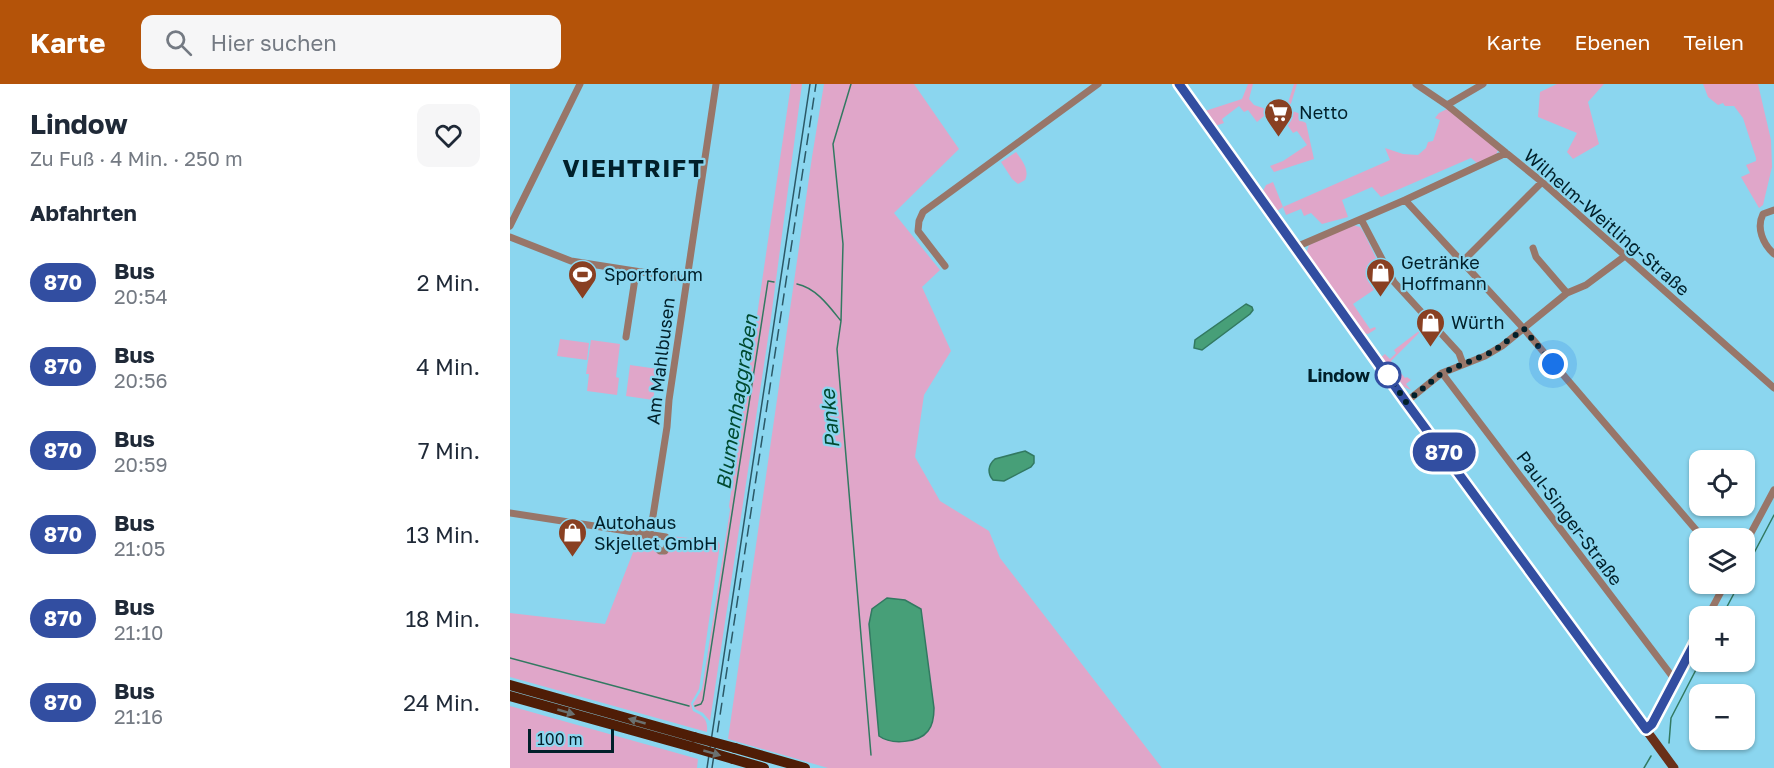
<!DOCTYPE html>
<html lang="de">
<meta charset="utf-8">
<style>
:root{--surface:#fff;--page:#f6f6f7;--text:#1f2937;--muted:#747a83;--accent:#b45309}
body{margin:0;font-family:"Golos Text",sans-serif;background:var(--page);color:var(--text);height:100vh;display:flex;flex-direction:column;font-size:22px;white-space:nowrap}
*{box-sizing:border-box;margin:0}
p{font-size:20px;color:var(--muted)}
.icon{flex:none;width:33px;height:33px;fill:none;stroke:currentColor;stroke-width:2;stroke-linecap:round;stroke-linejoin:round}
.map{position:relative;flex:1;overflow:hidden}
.details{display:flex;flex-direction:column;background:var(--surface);width:510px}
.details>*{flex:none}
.badge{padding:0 12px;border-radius:20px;font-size:21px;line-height:39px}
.fabs{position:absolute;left:1179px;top:366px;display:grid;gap:12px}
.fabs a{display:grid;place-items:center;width:66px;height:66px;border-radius:12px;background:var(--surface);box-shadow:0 2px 4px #0004;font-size:30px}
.scale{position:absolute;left:18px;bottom:15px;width:86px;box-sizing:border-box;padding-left:6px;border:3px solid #01202a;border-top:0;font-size:16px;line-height:21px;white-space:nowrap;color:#01202a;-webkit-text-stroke:4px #8bd6ef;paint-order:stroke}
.you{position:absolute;width:30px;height:30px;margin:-15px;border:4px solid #fff;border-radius:50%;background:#1a73e8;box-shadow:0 0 0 9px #1a73e833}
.map>.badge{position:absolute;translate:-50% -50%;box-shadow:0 0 0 3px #fff}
h2{padding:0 30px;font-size:22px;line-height:54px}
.round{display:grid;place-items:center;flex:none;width:63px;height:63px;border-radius:12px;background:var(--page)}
.headline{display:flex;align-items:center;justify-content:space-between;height:102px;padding:0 30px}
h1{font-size:28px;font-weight:700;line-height:45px}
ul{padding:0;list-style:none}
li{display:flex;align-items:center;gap:18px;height:84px;padding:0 30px}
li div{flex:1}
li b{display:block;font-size:22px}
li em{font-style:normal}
li .badge{min-width:66px;font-weight:700;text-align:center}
header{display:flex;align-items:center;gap:36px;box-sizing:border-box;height:84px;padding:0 30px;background:var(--accent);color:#fff}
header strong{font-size:28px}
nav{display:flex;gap:33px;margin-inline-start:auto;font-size:21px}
.search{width:420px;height:54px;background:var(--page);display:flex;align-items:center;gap:15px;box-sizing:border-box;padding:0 21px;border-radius:12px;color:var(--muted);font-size:22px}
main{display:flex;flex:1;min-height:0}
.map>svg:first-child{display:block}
.green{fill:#e0a6c9;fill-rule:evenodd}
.water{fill:#479f78;stroke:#327961;stroke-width:1.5}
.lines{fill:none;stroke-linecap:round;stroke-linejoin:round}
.stream{stroke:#327961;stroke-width:1.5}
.minor{stroke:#987669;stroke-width:7}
.major{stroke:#693019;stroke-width:9}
.highway{stroke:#4f1d06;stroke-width:10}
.tram{stroke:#2b5866;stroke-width:1.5}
.rail{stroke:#2b5866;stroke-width:1.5;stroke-dasharray:12 6;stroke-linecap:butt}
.highway-bridge{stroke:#4f1d06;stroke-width:10}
.oneway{fill:#6a706f}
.line-casing{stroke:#fff;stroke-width:14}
.line{stroke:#324ea1;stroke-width:9}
.walk{stroke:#01202a;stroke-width:6;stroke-dasharray:0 10.8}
.stop-dot{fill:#fff;stroke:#324ea1;stroke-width:3}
.labels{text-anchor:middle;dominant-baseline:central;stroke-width:4.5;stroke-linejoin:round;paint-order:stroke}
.poi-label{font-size:18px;fill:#01202a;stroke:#8bd6ef;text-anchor:start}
.street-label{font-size:18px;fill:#01202a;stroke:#8bd6ef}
.stop-label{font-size:18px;font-weight:bold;fill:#01202a;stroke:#8bd6ef;text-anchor:end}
.water-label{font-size:20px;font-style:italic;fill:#004a30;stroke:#8bd6ef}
.district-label{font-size:24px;font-weight:bold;letter-spacing:1.5px;fill:#01202a;stroke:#8bd6ef}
</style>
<header>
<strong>Karte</strong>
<div class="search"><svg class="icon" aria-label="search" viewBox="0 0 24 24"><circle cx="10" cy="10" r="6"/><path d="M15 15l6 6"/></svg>Hier suchen</div>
<nav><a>Karte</a><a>Ebenen</a><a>Teilen</a></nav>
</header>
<main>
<section class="details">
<div class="headline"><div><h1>Lindow</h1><p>Zu Fuß · 4 Min. · 250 m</p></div><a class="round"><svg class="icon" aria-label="heart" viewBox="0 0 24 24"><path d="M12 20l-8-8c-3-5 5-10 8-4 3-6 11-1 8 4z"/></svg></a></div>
<h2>Abfahrten</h2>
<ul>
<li><span class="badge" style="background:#324ea1;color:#fff">870</span><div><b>Bus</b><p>20:54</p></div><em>2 Min.</em></li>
<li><span class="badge" style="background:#324ea1;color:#fff">870</span><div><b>Bus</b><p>20:56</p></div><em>4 Min.</em></li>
<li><span class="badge" style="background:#324ea1;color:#fff">870</span><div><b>Bus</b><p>20:59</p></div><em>7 Min.</em></li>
<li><span class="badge" style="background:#324ea1;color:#fff">870</span><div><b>Bus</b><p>21:05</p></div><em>13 Min.</em></li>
<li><span class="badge" style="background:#324ea1;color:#fff">870</span><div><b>Bus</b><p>21:10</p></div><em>18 Min.</em></li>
<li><span class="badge" style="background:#324ea1;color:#fff">870</span><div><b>Bus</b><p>21:16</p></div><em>24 Min.</em></li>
</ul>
</section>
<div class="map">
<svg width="1264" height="684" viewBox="0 0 1264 684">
<rect width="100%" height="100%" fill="#8bd6ef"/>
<path class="green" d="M 281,0 L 292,0 L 260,241 L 200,637 L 193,629 L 185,625 L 183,620 L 192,605 L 220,426 L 219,422 Z
M 314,0 L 404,0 L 449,65 L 384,129 L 430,186 L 412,203 L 441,267 L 414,311 L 405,373 L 430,417 L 479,447 L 490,474 L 652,684 L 318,684 L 218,655 L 302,73 ZM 362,525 L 411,525 L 423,635 L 359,540 Z
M 738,0 L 743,0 L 739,15 L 744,21 L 774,31 L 784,0 L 787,0 L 779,26 L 794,31 L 792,37 L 796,39 L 804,75 L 764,88 L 760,82 L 773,77 L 797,61 L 787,47 L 783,49 L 772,33 L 768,35 L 765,31 L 762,34 L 754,32 L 747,38 L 738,26 L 734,28 L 729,22 L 712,35 L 714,39 L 705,42 L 695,27 L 732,15 Z
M 1047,0 L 1094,0 L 1078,18 L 1089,60 L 1063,75 L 1057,68 L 1067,49 L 1028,33 L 1030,8 Z
M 1193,0 L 1248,0 L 1261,56 L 1262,83 L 1253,121 L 1249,124 L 1231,93 L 1240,89 L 1236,81 L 1246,77 L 1246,74 L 1233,34 L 1224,22 L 1215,22 L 1213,19 L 1208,21 L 1198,13 Z
M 937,25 L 988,66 L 986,71 L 967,79 L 961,74 L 871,113 L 862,103 L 832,116 L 838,133 L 812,140 L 801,129 L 794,132 L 791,125 L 776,131 L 773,123 L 767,127 L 753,107 L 756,101 L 763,98 L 773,123 L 880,76 L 875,64 L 893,70 L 908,71 L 916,64 L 918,58 L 923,57 L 930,36 L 925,34 L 929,29 Z
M 506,68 C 512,76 520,86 515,96 L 508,100 L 502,95 L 491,78 Z
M 843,141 L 850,143 L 854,149 L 877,197 L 843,220 L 860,245 L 865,243 L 866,245 L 858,250 L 852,249 L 796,170 L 799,161 Z
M 918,240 L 881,277 L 895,294 L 897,293 L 901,296 L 896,300 L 901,306 L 894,303 L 877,279 L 874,279 L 871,273 L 875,270 L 880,275 L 886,269 L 884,266 Z
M 50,255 L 79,259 L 77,276 L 47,272 Z
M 81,256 L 110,260 L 106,293 L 109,294 L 107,311 L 77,307 L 79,290 L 76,290 Z
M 120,281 L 148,285 L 143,316 L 116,312 Z
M 160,452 L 208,457 L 210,461 L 189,605 L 181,619 L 183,627 C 194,632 198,636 197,648 L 0,593 L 0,529 L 95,540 L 129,453 C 138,455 142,468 152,471 C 160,467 163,461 160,452 Z
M 0,622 L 188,675 L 187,684 L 0,684 Z"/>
<path class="water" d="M 736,220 L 742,223 L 743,226 L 740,230 L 692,266 L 684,264 L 685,256 Z
M 515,367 L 524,372 L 524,379 L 521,383 L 494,397 L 483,396 C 477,389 478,381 485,375 Z
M 377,514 L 395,516 L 411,525 L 424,624 C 424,632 423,641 418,647 C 409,659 381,661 369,652 L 359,540 L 362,525 Z"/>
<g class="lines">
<path class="stream" d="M 341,0 L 323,60 L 333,160 L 331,237 L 327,265 L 361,671
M 287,200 C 306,204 319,222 331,237
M 1234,488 L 1264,431
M 1212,532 L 1229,500
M 0,574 L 179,622
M 185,622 L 191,620 L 193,616 L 258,197 L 264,198
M 1159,659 L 1161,634 L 1190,578
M 1134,684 L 1141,672"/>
<path class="minor" d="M 906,0 L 937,21 L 1032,98 L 1264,304
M 937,21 L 973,0
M 895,116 L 1014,245 L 1193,454
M 1264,126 L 1253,130 C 1246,144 1253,160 1264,170
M 851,135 L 884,198 L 949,269 L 953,280
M 0,142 L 70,0
M 0,153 L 61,177 L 176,195
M 786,163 L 895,116 L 996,69
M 1023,164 L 1026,173 L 1057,209
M 952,178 L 1032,98
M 435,182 L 408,147 L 409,137 L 413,128 L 588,0
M 116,253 L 126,188
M 932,289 L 1165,596
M 896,318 L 932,289 L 975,272 L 992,262 L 1057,209 L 1076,201 L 1115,172
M 0,429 L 156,453 L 159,457 L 155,467 L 150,467 L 133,450
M 140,451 L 157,343 L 159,316 L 206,0
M 1234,462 L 1264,406
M 1198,532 L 1215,500
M 1136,645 L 1142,640 L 1190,549"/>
<path class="major" d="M 669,0 L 896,318 L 1164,684"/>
<path class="highway" d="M 0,601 L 184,653
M 0,612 L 182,663
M 225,664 L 295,684
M 223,675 L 254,684"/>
<path class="tram" d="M 197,684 L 300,0"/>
<path class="rail" d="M 202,684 L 306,0"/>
<path class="highway-bridge" d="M 184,653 L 225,664
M 182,663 L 223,675"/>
</g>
<defs><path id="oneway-solid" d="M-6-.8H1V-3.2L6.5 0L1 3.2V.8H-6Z" transform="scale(1.5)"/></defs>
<g class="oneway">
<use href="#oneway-solid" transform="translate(56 628) rotate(16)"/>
<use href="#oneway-solid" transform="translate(127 637) rotate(-164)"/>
<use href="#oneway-solid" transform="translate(202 669) rotate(16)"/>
</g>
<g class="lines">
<defs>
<path id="line" d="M 669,0 L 896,318 L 1136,645 L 1142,640 L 1190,549"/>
</defs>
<use href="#line" class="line-casing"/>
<use href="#line" class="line"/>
<path class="walk" d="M 878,291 L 896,318 L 932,289 L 982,268 L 1014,245 L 1043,280"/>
</g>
<defs>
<symbol id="supermarket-pin" viewBox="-11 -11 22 30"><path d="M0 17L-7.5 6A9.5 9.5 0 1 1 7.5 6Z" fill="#894022" stroke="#8bd6ef"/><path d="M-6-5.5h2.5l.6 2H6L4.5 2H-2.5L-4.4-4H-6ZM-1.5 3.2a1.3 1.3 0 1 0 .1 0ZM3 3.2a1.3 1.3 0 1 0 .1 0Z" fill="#fff"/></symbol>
<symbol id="shop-pin" viewBox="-11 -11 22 30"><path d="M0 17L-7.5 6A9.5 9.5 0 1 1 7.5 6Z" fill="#894022" stroke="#8bd6ef"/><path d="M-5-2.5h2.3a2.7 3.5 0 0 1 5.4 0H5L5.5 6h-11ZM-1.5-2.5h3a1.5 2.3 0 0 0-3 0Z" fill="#fff"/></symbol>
<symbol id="stadium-pin" viewBox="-11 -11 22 30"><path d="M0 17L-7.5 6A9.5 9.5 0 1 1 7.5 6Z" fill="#894022" stroke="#8bd6ef"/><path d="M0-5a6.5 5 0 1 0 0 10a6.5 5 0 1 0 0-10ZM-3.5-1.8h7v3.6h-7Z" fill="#fff"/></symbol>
</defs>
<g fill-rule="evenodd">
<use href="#supermarket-pin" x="752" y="12" width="33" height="45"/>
<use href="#shop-pin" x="854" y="172" width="33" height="45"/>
<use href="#stadium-pin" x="56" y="174" width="33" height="45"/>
<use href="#shop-pin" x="904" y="222" width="33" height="45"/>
<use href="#shop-pin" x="46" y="432" width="33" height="45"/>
</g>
<circle class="stop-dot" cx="878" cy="291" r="12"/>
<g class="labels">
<g class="poi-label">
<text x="789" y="28">Netto</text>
<text x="891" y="178">Getränke<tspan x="891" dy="21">Hoffmann</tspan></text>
<text x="94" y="190">Sportforum</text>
<text x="941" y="238">Würth</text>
<text x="84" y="438">Autohaus<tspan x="84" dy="21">Skjellet GmbH</tspan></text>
</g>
<g class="street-label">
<text transform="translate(1097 138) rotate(41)">Wilhelm-Weitling-Straße</text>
<text transform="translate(150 277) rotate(-83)">Am Mahlbusen</text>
<text transform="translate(1060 434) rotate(53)">Paul-Singer-Straße</text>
</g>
<g class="stop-label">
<text x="860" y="291">Lindow</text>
</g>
<g class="water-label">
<text transform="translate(226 318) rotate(-81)">Blumenhaggraben</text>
<text transform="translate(319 335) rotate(-95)">Panke</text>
</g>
<g class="district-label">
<text x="124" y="83">VIEHTRIFT</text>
</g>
</g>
</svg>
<div class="fabs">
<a><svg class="icon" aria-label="locate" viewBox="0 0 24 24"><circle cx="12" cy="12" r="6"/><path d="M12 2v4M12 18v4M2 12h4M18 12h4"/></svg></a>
<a><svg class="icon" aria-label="layers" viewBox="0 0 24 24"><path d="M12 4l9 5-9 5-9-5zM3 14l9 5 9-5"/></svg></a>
<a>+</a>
<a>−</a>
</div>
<div class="scale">100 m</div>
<div class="you" style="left:1043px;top:280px"></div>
<b class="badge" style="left:934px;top:368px;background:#324ea1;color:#fff">870</b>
</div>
</main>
